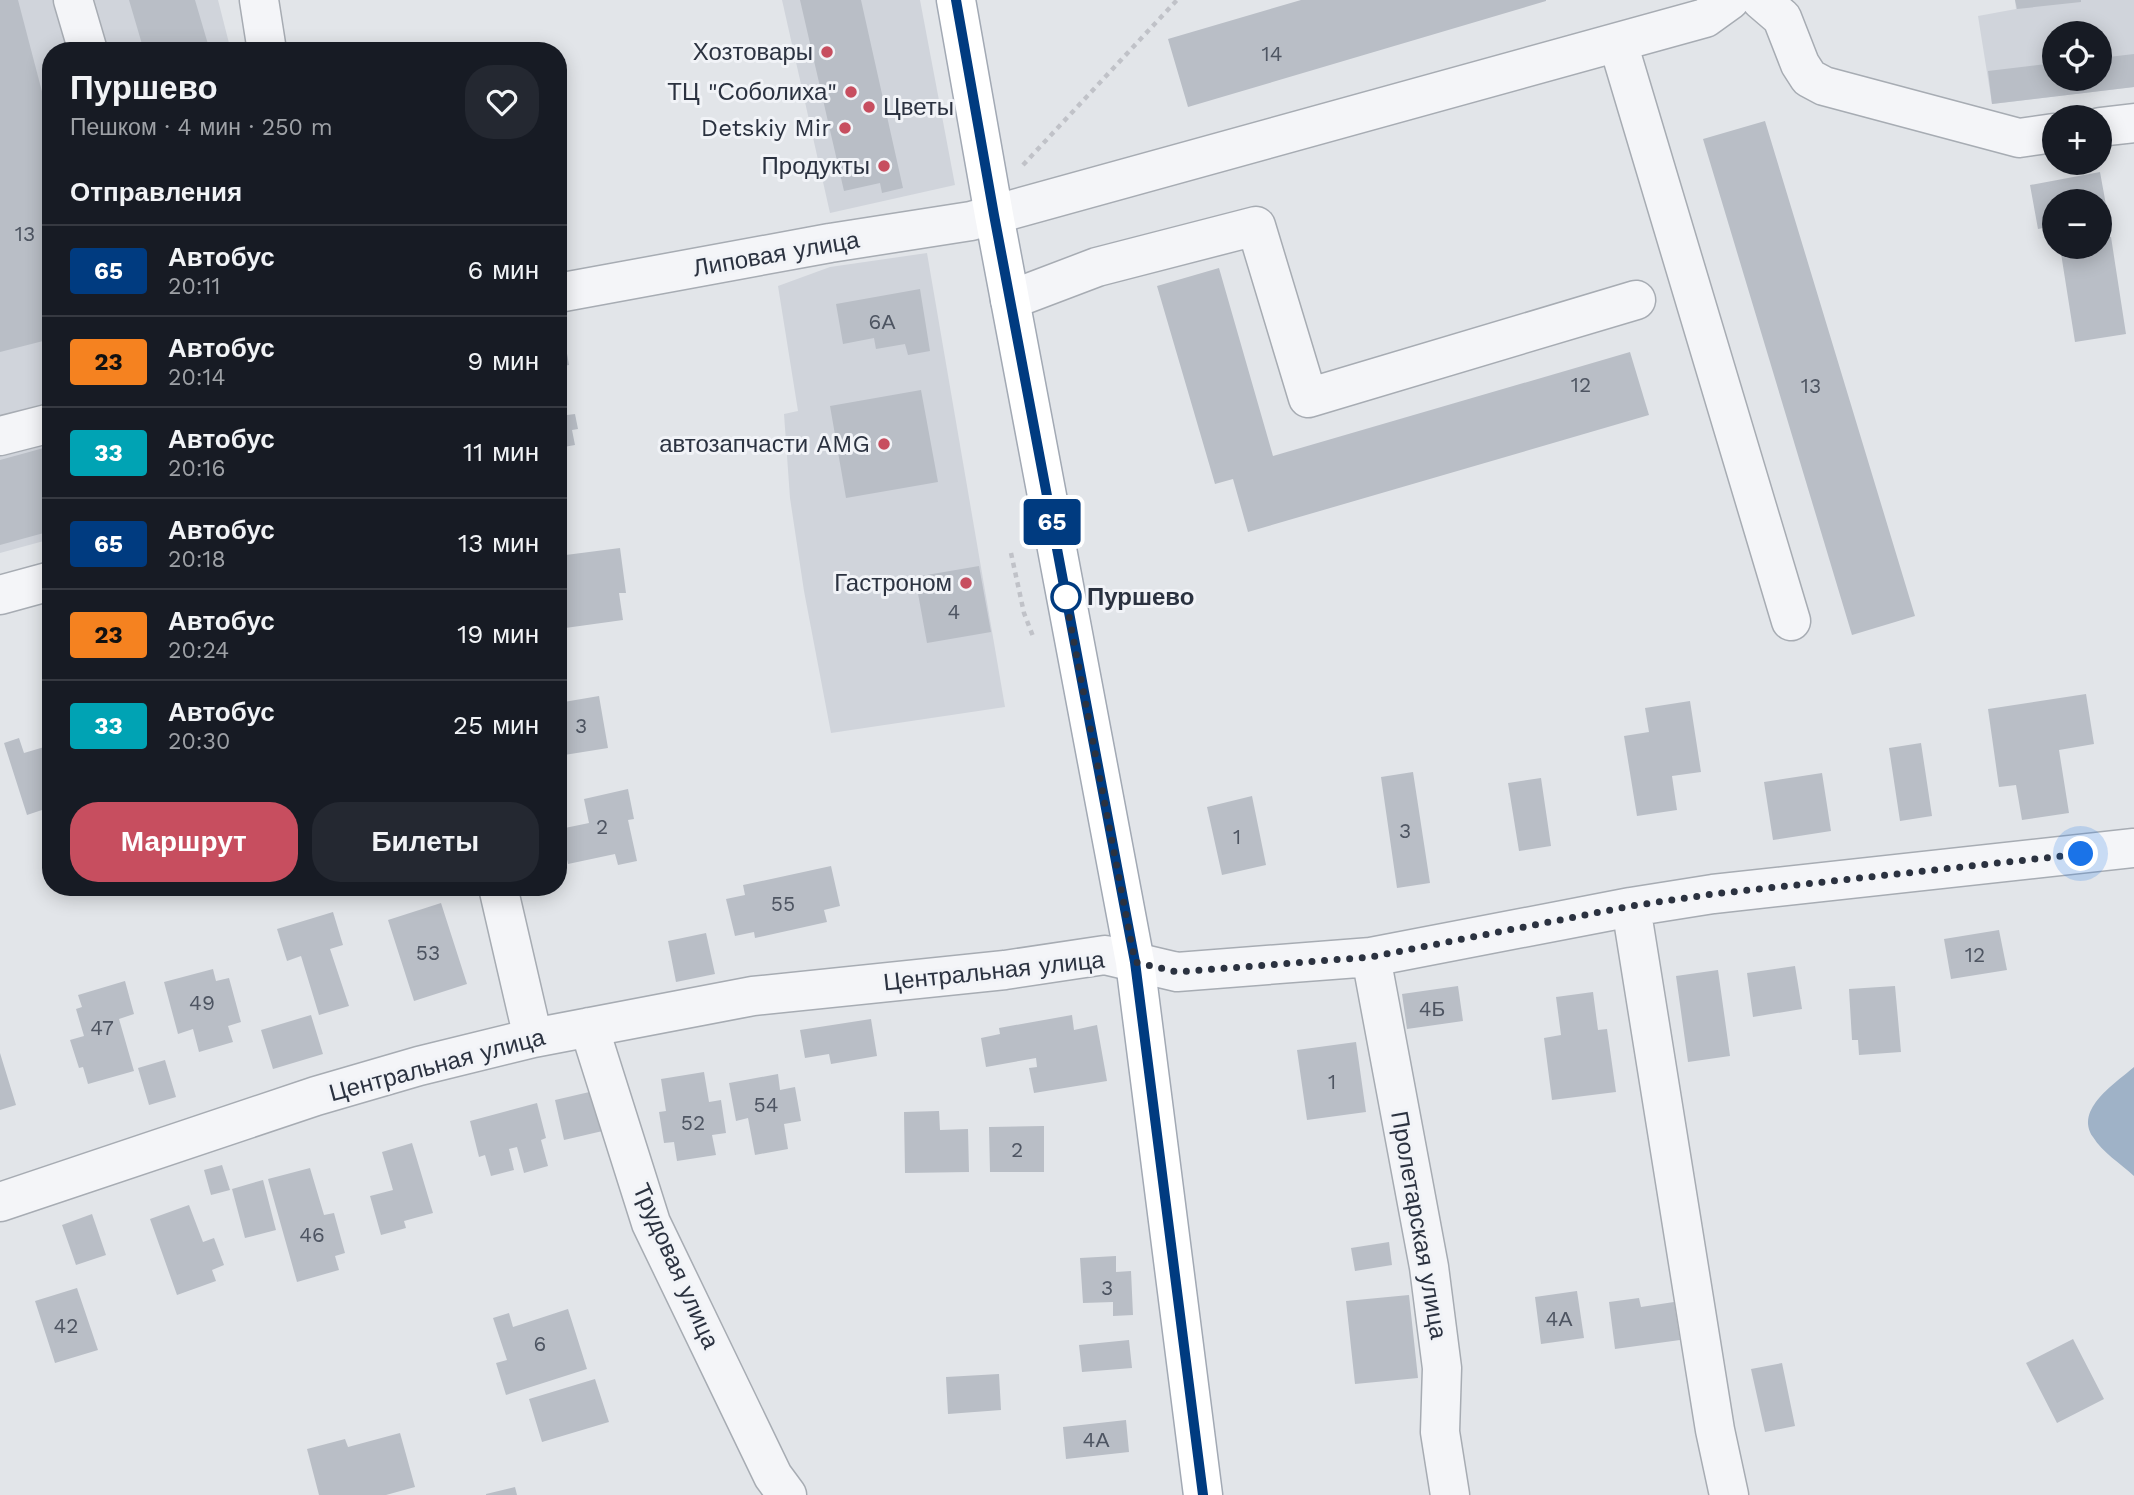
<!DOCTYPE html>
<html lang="ru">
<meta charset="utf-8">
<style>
:root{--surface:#171b24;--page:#242831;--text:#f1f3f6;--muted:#9ea1a6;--line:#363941;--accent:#c74e5f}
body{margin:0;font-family:"Work Sans",sans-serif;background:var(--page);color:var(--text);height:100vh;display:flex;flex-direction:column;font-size:26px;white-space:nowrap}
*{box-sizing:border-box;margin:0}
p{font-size:23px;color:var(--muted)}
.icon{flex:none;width:38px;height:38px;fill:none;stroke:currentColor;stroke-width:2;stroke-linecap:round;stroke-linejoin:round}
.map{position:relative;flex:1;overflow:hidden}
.sheet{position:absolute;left:42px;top:42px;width:525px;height:854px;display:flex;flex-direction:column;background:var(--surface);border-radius:28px;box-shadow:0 4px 18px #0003}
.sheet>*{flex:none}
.badge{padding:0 14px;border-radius:5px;font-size:24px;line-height:46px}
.buttons{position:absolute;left:2042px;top:21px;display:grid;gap:14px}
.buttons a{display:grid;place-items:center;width:70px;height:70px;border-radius:50%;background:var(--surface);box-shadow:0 4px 18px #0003;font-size:35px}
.you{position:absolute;width:35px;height:35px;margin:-18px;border:5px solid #fff;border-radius:50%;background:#1a73e8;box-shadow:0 0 0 10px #1a73e833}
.map>.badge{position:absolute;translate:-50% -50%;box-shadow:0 0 0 4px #fff}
h2{padding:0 28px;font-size:26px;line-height:63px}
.round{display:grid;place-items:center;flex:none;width:74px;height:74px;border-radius:28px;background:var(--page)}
.headline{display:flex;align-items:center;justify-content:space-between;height:119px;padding:0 28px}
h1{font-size:33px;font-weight:800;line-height:52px}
.button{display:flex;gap:14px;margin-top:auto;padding:14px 28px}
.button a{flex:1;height:80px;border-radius:28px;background:var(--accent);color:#fff;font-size:28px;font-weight:800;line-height:80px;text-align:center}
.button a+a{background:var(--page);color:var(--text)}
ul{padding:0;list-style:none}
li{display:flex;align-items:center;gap:21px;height:91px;padding:0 28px;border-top:2px solid var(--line)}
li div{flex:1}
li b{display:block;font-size:26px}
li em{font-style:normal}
li .badge{min-width:77px;font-weight:700;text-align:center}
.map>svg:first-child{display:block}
.built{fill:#d0d4db;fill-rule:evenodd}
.water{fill:#9fb2c7}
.building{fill:#b9bec6}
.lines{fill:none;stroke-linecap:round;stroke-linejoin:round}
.minor-casing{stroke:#a7acb3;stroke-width:41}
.major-casing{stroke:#a2a9b4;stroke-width:41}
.path{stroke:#c0c2c8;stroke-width:4.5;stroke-dasharray:5 5;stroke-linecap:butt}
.minor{stroke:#f4f5f8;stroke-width:38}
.major{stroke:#fff;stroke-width:38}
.line-casing{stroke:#fff;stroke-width:16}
.line{stroke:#003b80;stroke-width:10}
.walk{stroke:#2b3240;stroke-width:7;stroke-dasharray:0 12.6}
.poi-dot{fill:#c74e5f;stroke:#f1f3f7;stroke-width:2.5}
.stop-dot{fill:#fff;stroke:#003b80;stroke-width:3.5}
.labels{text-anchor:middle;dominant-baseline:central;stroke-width:6;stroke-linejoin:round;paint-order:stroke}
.number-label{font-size:21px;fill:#4e5562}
.poi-label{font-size:24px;fill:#2b3240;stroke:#f1f3f7;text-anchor:end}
.street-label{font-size:24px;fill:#2b3240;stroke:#f1f3f7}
.stop-label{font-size:24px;font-weight:bold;fill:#2b3240;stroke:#f1f3f7;text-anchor:start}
</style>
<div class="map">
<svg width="2134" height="1495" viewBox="0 0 2134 1495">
<rect width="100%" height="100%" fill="#e2e5e9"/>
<path class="built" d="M 0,0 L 218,0 L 231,51 L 51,51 L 51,539 L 0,553 Z
M 782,0 L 920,0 L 955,185 L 830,213 Z
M 2015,0 L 2134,0 L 2134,87 L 1992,104 L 1978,16 L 2016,9 ZM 2054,33 L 2100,33 L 2100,79 L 2054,79 Z
M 927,253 L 1005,707 L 831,733 L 804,591 L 790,498 L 784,414 L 798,411 L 778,286 L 830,267 Z"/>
<path class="water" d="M 2134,1067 L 2134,1176 C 2121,1164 2102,1152 2093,1137 C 2074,1109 2116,1083 2134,1067 Z"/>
<path class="building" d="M 0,0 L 18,0 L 51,126 L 51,339 L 0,352 Z
M 129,0 L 195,0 L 210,51 L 144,51 Z
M 800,0 L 861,0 L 903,188 L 882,193 L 880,183 L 844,191 Z
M 1301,0 L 1546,0 L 1546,1 L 1188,107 L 1168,39 Z
M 2015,0 L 2081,0 L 2081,2 L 2017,9 Z
M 2134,54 L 2134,87 L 1992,104 L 1988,71 L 2054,63 L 2054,79 L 2100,79 L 2100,58 Z
M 1765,121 L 1915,616 L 1852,635 L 1703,139 Z
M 2100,172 L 2108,216 L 2100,218 L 2100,201 L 2054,201 L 2054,226 L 2038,229 L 2030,185 Z
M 2111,237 L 2126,334 L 2075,342 L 2060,247 L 2100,247 L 2100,239 Z
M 1219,268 L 1273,456 L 1630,352 L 1649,415 L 1248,532 L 1233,479 L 1215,484 L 1157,286 Z
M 920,289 L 930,351 L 908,355 L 905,344 L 876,349 L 874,338 L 843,344 L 836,304 Z
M 561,319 L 569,365 L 558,367 L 558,320 Z
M 921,390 L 938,482 L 846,498 L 830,406 Z
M 563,393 L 567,415 L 575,414 L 578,429 L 572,430 L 575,445 L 558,448 L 558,394 Z
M 51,446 L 51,531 L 0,545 L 0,460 Z
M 620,548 L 626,593 L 619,593 L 623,620 L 558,629 L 558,556 Z
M 979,566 L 991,632 L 927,643 L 915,577 Z
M 2086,694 L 2094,744 L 2059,750 L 2069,813 L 2022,820 L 2016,785 L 1999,787 L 1988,709 Z
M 599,696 L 608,748 L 558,756 L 558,703 Z
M 1690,701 L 1701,772 L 1672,776 L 1677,810 L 1637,816 L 1624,736 L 1649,732 L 1645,708 Z
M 19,738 L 24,753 L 51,745 L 51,807 L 27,815 L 4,743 Z
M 1921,743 L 1932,816 L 1900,821 L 1889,748 Z
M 1413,772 L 1430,883 L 1397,888 L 1381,777 Z
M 1822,773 L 1831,831 L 1773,840 L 1764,782 Z
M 1541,778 L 1551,846 L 1519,851 L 1508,783 Z
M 628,789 L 634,819 L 628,820 L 637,861 L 618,865 L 615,854 L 568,864 L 560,829 L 589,823 L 584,799 Z
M 1252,796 L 1266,865 L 1222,875 L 1207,807 Z
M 831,866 L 840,906 L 824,910 L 827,922 L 755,938 L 754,932 L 735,936 L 726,899 L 745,895 L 743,885 Z
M 441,903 L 467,984 L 414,1001 L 388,920 Z
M 333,912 L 343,945 L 330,949 L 349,1006 L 319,1015 L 301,956 L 287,961 L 277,929 Z
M 1999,930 L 2007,970 L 1951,979 L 1944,939 Z
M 706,933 L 715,974 L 676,982 L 668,941 Z
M 1795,966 L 1802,1009 L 1753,1017 L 1747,973 Z
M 213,969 L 216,981 L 229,978 L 241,1022 L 228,1026 L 233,1042 L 199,1052 L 193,1029 L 178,1034 L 164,982 Z
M 1718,970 L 1730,1056 L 1688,1062 L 1676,976 Z
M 125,981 L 134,1014 L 119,1019 L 134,1071 L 88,1084 L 83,1067 L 79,1068 L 70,1040 L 84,1036 L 76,1009 L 82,1007 L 78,995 Z
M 1458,986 L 1463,1021 L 1407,1029 L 1402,994 Z
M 1895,986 L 1901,1052 L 1859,1055 L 1858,1040 L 1852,1040 L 1849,989 Z
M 1593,992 L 1598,1030 L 1607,1029 L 1616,1092 L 1552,1100 L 1544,1038 L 1561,1035 L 1556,997 Z
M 311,1015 L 323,1054 L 273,1069 L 261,1030 Z
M 1072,1015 L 1074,1030 L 1097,1025 L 1107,1081 L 1034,1093 L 1029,1068 L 1037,1067 L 1036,1058 L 986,1067 L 981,1038 L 1000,1034 L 999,1028 Z
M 871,1019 L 877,1056 L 831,1064 L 829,1054 L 805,1058 L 800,1030 Z
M 1356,1042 L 1366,1112 L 1307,1120 L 1297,1050 Z
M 0,1053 L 16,1105 L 0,1110 Z
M 165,1060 L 176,1097 L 149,1105 L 138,1068 Z
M 704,1072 L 709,1102 L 721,1100 L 726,1133 L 712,1135 L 716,1155 L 677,1161 L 674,1142 L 664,1143 L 659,1112 L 666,1111 L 661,1079 Z
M 778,1074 L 780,1090 L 795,1087 L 801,1121 L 784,1124 L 788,1149 L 755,1155 L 748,1118 L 736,1121 L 729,1083 Z
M 598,1090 L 607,1130 L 564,1140 L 555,1100 Z
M 537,1103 L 546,1138 L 541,1140 L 548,1166 L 524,1173 L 517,1147 L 509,1149 L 514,1170 L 491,1176 L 485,1155 L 479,1157 L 470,1121 Z
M 939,1111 L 940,1130 L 968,1129 L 969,1172 L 905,1173 L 904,1112 Z
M 1044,1126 L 1044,1172 L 990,1172 L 989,1127 Z
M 412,1143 L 433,1213 L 404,1221 L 406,1228 L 381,1235 L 370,1196 L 393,1190 L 382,1152 Z
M 222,1165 L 230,1190 L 211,1195 L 204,1170 Z
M 310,1168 L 324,1215 L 334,1213 L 345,1253 L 335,1256 L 339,1270 L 297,1282 L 268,1179 Z
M 263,1180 L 276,1230 L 245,1238 L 232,1189 Z
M 189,1205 L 203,1242 L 214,1238 L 224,1265 L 212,1270 L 216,1281 L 177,1295 L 150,1219 Z
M 92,1214 L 106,1255 L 76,1265 L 62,1225 Z
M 1389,1242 L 1392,1265 L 1355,1271 L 1351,1248 Z
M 1116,1256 L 1116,1272 L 1131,1271 L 1133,1315 L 1113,1316 L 1113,1302 L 1083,1303 L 1080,1258 Z
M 77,1288 L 98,1350 L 55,1363 L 35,1301 Z
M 1577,1291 L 1584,1338 L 1541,1344 L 1535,1297 Z
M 1409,1295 L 1418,1378 L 1355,1384 L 1346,1301 Z
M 1639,1298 L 1641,1307 L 1674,1302 L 1680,1340 L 1615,1349 L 1609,1302 Z
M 568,1309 L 587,1369 L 506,1395 L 496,1363 L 507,1360 L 493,1318 L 509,1313 L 513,1327 Z
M 2073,1339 L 2104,1399 L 2057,1423 L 2026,1363 Z
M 1129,1340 L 1132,1368 L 1082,1372 L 1079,1345 Z
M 1782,1363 L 1795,1426 L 1765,1432 L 1751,1369 Z
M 999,1374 L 1001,1410 L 948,1414 L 946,1377 Z
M 595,1379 L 609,1422 L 542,1442 L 529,1399 Z
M 1126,1420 L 1129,1452 L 1066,1459 L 1063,1427 Z
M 400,1433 L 415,1487 L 386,1495 L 319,1495 L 307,1449 L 345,1439 L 348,1447 Z
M 515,1487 L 517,1495 L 486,1495 L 486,1494 Z"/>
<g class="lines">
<defs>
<path id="minor" d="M 73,0 L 88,51
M 259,0 L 267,51
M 1761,0 L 1782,18 L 1800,64 L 1809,78 L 1824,86 L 2019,138 L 2054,133
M 1618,43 L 1791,621
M 2100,127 L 2134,123
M 558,293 L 830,243 L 971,221 L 1705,18 L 1730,0
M 1010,300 L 1097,267 L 1256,226 L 1308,398 L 1636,300
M 0,436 L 51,423
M 0,595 L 51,581
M 498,887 L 533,1038
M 1631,907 L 1715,1430 L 1729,1495
M 1371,957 L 1429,1267 L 1442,1368 L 1440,1432 L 1450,1495
M 589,1027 L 651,1223 L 773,1476 L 787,1495
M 0,1202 L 316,1096 L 419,1066 L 533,1038 L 753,996 L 1005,970 L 1105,955 L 1177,972 L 1371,957 L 1631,907 L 1713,894 L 2134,848"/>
<path id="major" d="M 956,0 L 994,215 L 1135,962 L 1203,1495"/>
</defs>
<use href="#minor" class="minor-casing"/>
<use href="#major" class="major-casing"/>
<path class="path" d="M 1023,165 L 1177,0
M 1011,553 L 1024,613 L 1034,639"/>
<use href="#minor" class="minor"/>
<use href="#major" class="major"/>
</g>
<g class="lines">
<defs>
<path id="line" d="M 956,0 L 994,215 L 1135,962 L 1203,1495"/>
</defs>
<use href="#line" class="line-casing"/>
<use href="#line" class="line"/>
<path class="walk" d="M 1066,597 L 1065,595 L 1135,962 L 1177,972 L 1371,957 L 1631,906 L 1713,894 L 2081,854"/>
</g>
<g class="poi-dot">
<circle cx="827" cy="52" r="7"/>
<circle cx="851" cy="92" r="7"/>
<circle cx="869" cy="107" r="7"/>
<circle cx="845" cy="128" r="7"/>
<circle cx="884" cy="166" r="7"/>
<circle cx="884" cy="444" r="7"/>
<circle cx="966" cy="583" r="7"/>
</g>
<circle class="stop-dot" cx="1066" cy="597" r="14"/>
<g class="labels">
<g class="number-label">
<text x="1272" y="53">14</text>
<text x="25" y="233">13</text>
<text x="882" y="321">6А</text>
<text x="1581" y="384">12</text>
<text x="1811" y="385">13</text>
<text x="954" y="611">4</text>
<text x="581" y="725">3</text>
<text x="602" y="826">2</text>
<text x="1405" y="830">3</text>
<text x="1237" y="836">1</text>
<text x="783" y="903">55</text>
<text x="428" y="952">53</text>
<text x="1975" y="954">12</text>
<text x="202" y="1002">49</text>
<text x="1432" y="1008">4Б</text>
<text x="102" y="1027">47</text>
<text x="1332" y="1081">1</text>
<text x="766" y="1104">54</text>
<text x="693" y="1122">52</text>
<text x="1017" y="1149">2</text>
<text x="312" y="1234">46</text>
<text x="1107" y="1287">3</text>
<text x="1559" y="1318">4А</text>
<text x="66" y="1325">42</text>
<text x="540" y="1343">6</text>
<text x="1096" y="1439">4А</text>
</g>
<g class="poi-label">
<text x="813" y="52">Хозтовары</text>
<text x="837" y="92">ТЦ "Соболиха"</text>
<text x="883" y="107" text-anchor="start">Цветы</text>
<text x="831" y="128">Detskiy Mir</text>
<text x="870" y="166">Продукты</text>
<text x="870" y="444">автозапчасти AMG</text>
<text x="952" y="583">Гастроном</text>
</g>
<g class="street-label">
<text transform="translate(776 254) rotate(-10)">Липовая улица</text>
<text transform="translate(994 971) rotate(-6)">Центральная улица</text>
<text transform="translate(437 1065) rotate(-15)">Центральная улица</text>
<text transform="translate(1419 1225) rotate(80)">Пролетарская улица</text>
<text transform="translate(676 1266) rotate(66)">Трудовая улица</text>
</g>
<g class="stop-label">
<text x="1087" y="597">Пуршево</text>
</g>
</g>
</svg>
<div class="buttons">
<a><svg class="icon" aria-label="locate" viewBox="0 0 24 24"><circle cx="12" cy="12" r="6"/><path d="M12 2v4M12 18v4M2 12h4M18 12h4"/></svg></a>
<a>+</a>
<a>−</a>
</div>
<div class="you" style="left:2081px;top:854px"></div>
<b class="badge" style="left:1052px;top:522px;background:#003b80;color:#fff">65</b>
<section class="sheet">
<div class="headline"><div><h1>Пуршево</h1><p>Пешком · 4 мин · 250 m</p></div><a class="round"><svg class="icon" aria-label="heart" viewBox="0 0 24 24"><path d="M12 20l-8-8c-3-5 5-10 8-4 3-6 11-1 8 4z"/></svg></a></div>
<h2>Отправления</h2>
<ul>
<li><span class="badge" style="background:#003b80;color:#fff">65</span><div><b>Автобус</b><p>20:11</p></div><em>6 мин</em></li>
<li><span class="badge" style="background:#f58220;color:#111">23</span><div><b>Автобус</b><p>20:14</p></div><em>9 мин</em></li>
<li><span class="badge" style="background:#00a3b4;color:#fff">33</span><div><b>Автобус</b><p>20:16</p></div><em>11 мин</em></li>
<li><span class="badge" style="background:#003b80;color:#fff">65</span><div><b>Автобус</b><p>20:18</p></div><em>13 мин</em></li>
<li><span class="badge" style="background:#f58220;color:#111">23</span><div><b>Автобус</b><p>20:24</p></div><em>19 мин</em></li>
<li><span class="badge" style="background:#00a3b4;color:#fff">33</span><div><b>Автобус</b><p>20:30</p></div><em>25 мин</em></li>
</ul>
<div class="button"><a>Маршрут</a><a>Билеты</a></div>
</section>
</div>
